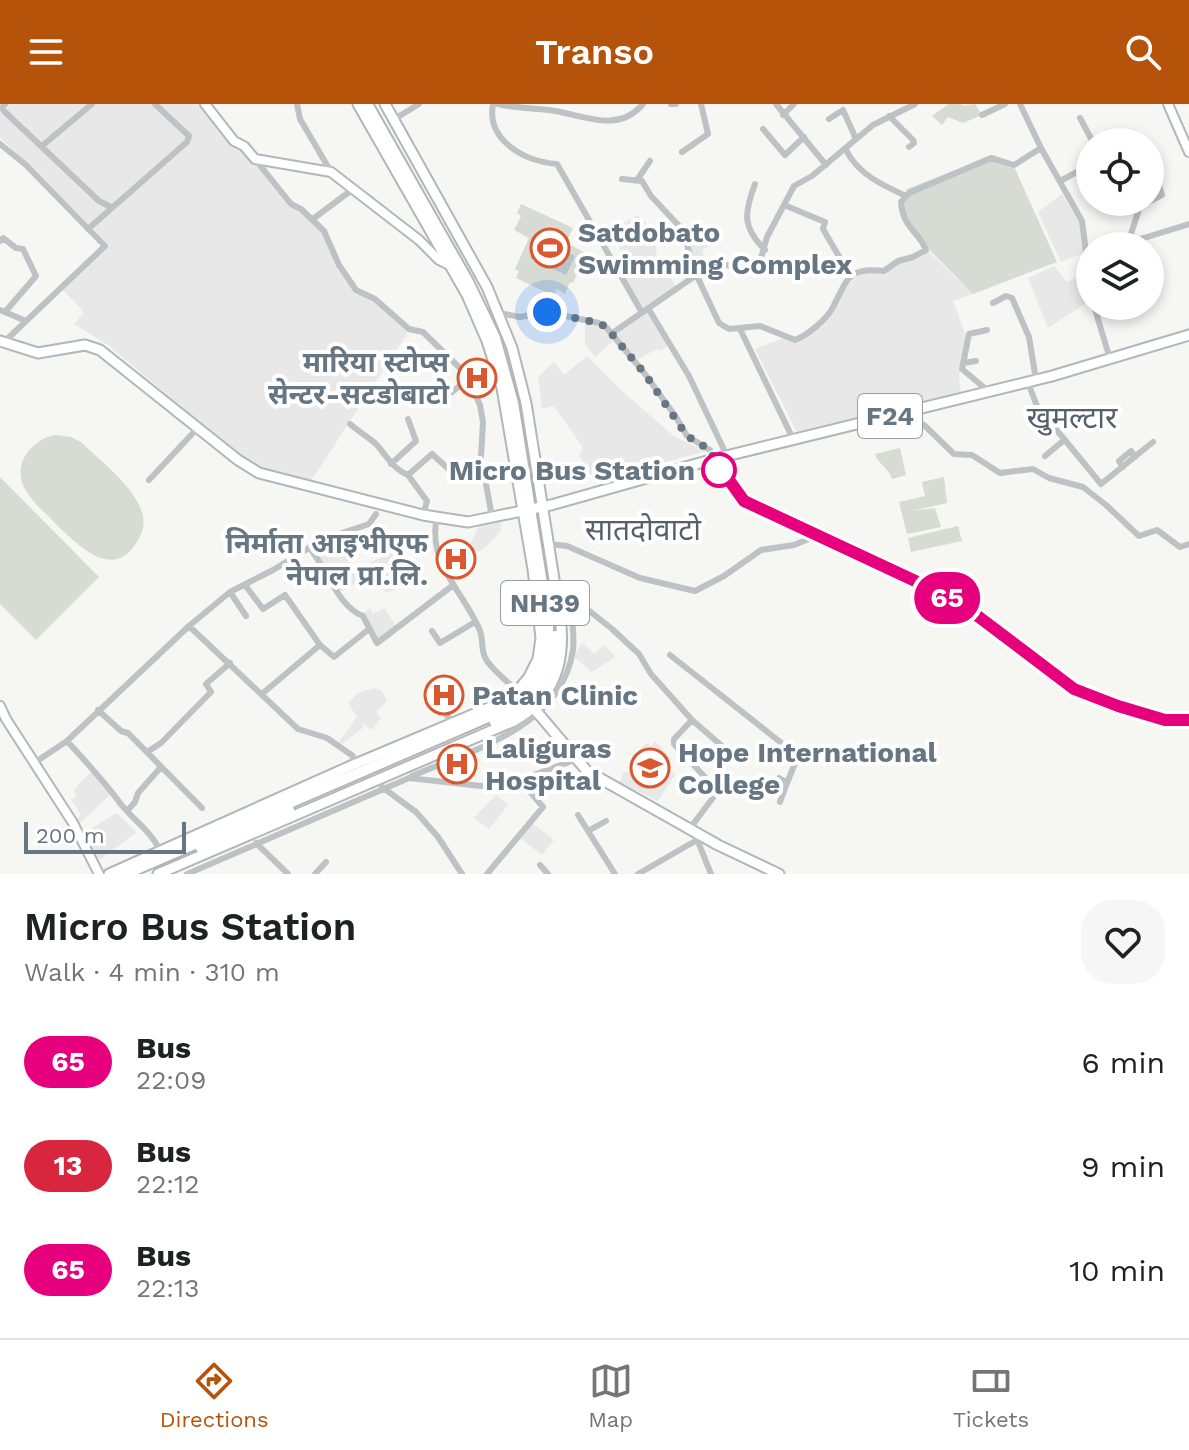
<!DOCTYPE html>
<meta charset="utf-8">
<style>
:root{--surface:#fff;--page:#f6f6f6;--text:#202124;--muted:#757577;--line:#e0e0e0;--accent:#b45309}
body{margin:0;font-family:"Work Sans","Noto Sans Devanagari",sans-serif;background:var(--page);color:var(--text);height:100vh;display:flex;flex-direction:column;font-size:30px;white-space:nowrap}
*{box-sizing:border-box;margin:0}
p{font-size:26px;color:var(--muted)}
.icon{flex:none;width:44px;height:44px;fill:none;stroke:currentColor;stroke-width:2;stroke-linecap:round;stroke-linejoin:round}
.map{position:relative;height:770px;overflow:hidden}
.details{display:flex;flex-direction:column;background:var(--surface);flex:1}
.details>*{flex:none}
.badge{padding:0 16px;border-radius:26px;font-size:28px;line-height:52px}
.fabs{position:absolute;left:1076px;top:24px;display:grid;gap:16px}
.fabs a{display:grid;place-items:center;width:88px;height:88px;border-radius:50%;background:var(--surface);box-shadow:0 4px 12px #0003;font-size:40px}
.scale{position:absolute;left:24px;bottom:20px;width:162px;box-sizing:border-box;padding-left:8px;border:4px solid #677683;border-top:0;font-size:22px;line-height:28px;white-space:nowrap;color:#677683;-webkit-text-stroke:6px #fff;paint-order:stroke}
.you{position:absolute;width:40px;height:40px;margin:-20px;border:6px solid #fff;border-radius:50%;background:#1a73e8;box-shadow:0 0 0 12px #1a73e833}
.map>.badge{position:absolute;translate:-50% -50%;box-shadow:0 0 0 4px #fff}
.round{display:grid;place-items:center;flex:none;width:84px;height:84px;border-radius:32px;background:var(--page)}
.summary{display:flex;align-items:center;justify-content:space-between;height:136px;padding:0 24px}
h1{font-size:38px;font-weight:600;line-height:60px}
ul{padding:0;list-style:none}
li{display:flex;align-items:center;gap:24px;height:104px;padding:0 24px}
li div{flex:1}
li b{display:block;font-size:30px}
li em{font-style:normal}
li .badge{min-width:88px;font-weight:700;text-align:center}
header{display:flex;justify-content:space-between;align-items:center;height:104px;padding:0 24px;background:var(--accent);color:#fff;font-size:36px;font-weight:600}
.dock{display:flex;justify-content:space-around;align-items:center;height:112px;border-top:2px solid var(--line);background:var(--surface);font-size:22px;color:var(--muted)}
.dock a{display:grid;justify-items:center;gap:4px}
.dock .on{color:var(--accent)}
.map>svg:first-child{display:block}
.built{fill:#e7e8e7}
.green{fill:#d6dbd3}
.water{fill:#b9c3c8}
.lines{fill:none;stroke-linecap:round;stroke-linejoin:round}
.secondary-casing{stroke:#b2b7bc;stroke-width:12}
.primary-casing{stroke:#b1b6ba;stroke-width:13}
.highway-casing{stroke:#b1b5b8;stroke-width:14}
.street{stroke:#bdc2c5;stroke-width:6}
.secondary{stroke:#fff;stroke-width:8}
.primary{stroke:#fff;stroke-width:9}
.highway{stroke:#fff;stroke-width:10}
.line-casing{stroke:#fff;stroke-width:18}
.line{stroke:#e6007e;stroke-width:12}
.walk{stroke:#677683;stroke-width:8;stroke-dasharray:0 14.4}
.stop-dot{fill:#fff;stroke:#e6007e;stroke-width:4}
.labels{text-anchor:middle;dominant-baseline:central;stroke-width:8;stroke-linejoin:round;paint-order:stroke}
.shield{fill:#fff;stroke:#959fa8;stroke-width:2}
.shield-label{font-size:26px;font-weight:bold;fill:#677683}
.poi-label{font-size:28px;font-weight:bold;fill:#677683;stroke:#fff;text-anchor:start}
.stop-label{font-size:28px;font-weight:bold;fill:#677683;stroke:#fff;text-anchor:end}
.neighbourhood-label{font-size:30px;fill:#556068;stroke:#fff}
</style>
<header><svg class="icon" aria-label="menu" viewBox="0 0 24 24"><path d="M4 6h16M4 12h16M4 18h16"/></svg>Transo<svg class="icon" aria-label="search" viewBox="0 0 24 24"><circle cx="10" cy="10" r="6"/><path d="M15 15l6 6"/></svg></header>
<div class="map">
<svg width="1189" height="770" viewBox="0 0 1189 770">
<rect width="100%" height="100%" fill="#f6f6f3"/>
<path class="built" d="M 0,0 L 199,0 L 232,40 L 242,44 L 323,128 L 353,183 L 372,193 L 407,226 L 407,230 L 309,380 L 267,369 L 245,356 L 108,241 L 74,220 L 84,208 L 61,184 L 109,141 L 33,64 L 0,34 Z
M 1062,90 L 1080,119 L 1084,149 L 1061,158 L 1038,108 Z
M 637,111 L 647,120 L 643,126 L 648,128 L 656,143 L 657,157 L 661,158 L 677,184 L 641,205 L 624,174 L 644,166 L 637,155 L 630,157 L 619,144 L 623,142 L 612,127 Z
M 712,125 L 718,139 L 702,146 L 706,157 L 697,163 L 687,137 Z
M 927,146 L 973,190 L 953,197 L 966,232 L 959,274 L 961,289 L 797,328 L 755,245 L 784,234 L 796,238 L 812,228 L 840,189 L 859,170 L 864,168 L 884,169 L 898,158 L 921,153 Z
M 1054,162 L 1067,178 L 1086,169 L 1089,197 L 1048,224 L 1028,174 Z
M 647,206 L 669,241 L 661,247 L 657,245 L 636,256 L 615,232 Z
M 585,220 L 598,220 L 606,226 L 613,237 L 595,253 L 585,240 Z
M 587,252 L 623,288 L 675,333 L 707,347 L 594,377 L 579,351 L 583,344 L 566,319 L 553,302 L 542,305 L 538,273 L 554,258 L 564,271 Z
M 500,416 L 501,427 L 484,445 L 478,448 L 469,443 L 479,421 Z
M 322,437 L 327,445 L 347,440 L 350,451 L 347,452 L 363,476 L 341,487 L 337,485 L 312,444 Z
M 392,448 L 395,454 L 387,459 L 389,463 L 393,461 L 403,482 L 386,489 L 369,459 Z
M 370,504 L 373,510 L 384,504 L 397,523 L 377,538 L 362,510 Z
M 582,538 L 594,550 L 604,541 L 615,553 L 592,568 L 574,553 Z
M 442,570 L 464,587 L 446,608 L 423,588 Z
M 374,584 L 382,587 L 387,597 L 376,608 L 381,614 L 371,626 L 362,618 L 364,623 L 342,640 L 339,638 L 357,613 L 348,599 L 358,589 Z
M 655,637 L 672,655 L 667,661 L 675,671 L 658,697 L 619,678 L 624,668 L 628,668 L 633,653 L 646,639 L 651,642 Z
M 92,667 L 112,689 L 77,722 L 75,716 L 81,711 L 71,695 L 77,692 L 73,686 Z
M 496,691 L 508,701 L 489,725 L 474,714 Z
M 116,709 L 137,728 L 95,759 L 80,732 Z
M 532,719 L 554,736 L 542,751 L 520,734 Z"/>
<path class="green" d="M 949,0 L 961,0 L 963,2 L 975,0 L 982,11 L 963,19 L 948,13 L 942,21 L 932,12 Z
M 994,51 L 1012,58 L 1057,158 L 973,190 L 908,124 L 901,98 L 907,85 Z
M 521,100 L 573,124 L 566,139 L 586,149 L 573,179 L 570,178 L 565,190 L 557,185 L 554,192 L 516,174 L 519,167 L 515,165 L 529,134 L 514,126 L 521,112 L 517,109 Z
M 55,331 L 71,333 L 81,338 C 102,359 156,398 141,430 C 118,482 79,443 55,419 C 44,407 29,396 23,381 C 14,357 33,335 55,331 Z
M 900,344 L 906,371 L 892,375 C 889,364 877,359 875,350 Z
M 0,373 L 99,473 L 36,536 L 0,500 Z
M 944,373 L 947,399 L 912,407 L 935,404 L 941,423 L 907,430 L 899,398 L 925,392 L 922,378 Z
M 958,422 L 962,437 L 911,448 L 908,434 Z"/>
<path class="water" d="M 538,135 L 575,152 L 566,171 L 530,154 Z"/>
<g class="lines">
<defs>
<path id="secondary" d="M 205,0 L 234,37 L 244,42 L 255,55 L 331,68 L 419,136 L 439,156 L 451,162
M 1168,0 L 1189,48
M 0,602 L 6,615 L 73,719 L 99,770"/>
<path id="primary" d="M 0,237 L 38,249 L 85,241 L 100,246 L 238,356 L 259,369 L 423,411 L 468,418 L 551,401 L 714,355 L 1052,272 L 1189,231
M 714,355 L 744,397 L 926,482 L 971,507 L 1074,585 L 1118,602 L 1165,616 L 1189,616
M 531,601 L 587,667 L 718,741 L 779,770
M 109,770 L 353,661 L 498,600 L 515,590 L 529,573 L 538,555 L 541,534 L 533,465 L 502,284 L 487,237 L 467,191 L 358,0
M 158,770 L 514,617 C 555,594 566,557 560,513 L 526,299 L 512,244 L 487,183 L 385,0"/>
<path id="highway" d="M 495,618 C 532,602 556,574 555,532
M 201,744 L 289,706
M 125,770 L 502,607 C 540,586 552,553 547,511 L 513,299 L 495,234 L 468,178 L 367,0"/>
</defs>
<use href="#secondary" class="secondary-casing"/>
<use href="#primary" class="primary-casing"/>
<use href="#highway" class="highway-casing"/>
<path class="street" d="M 5,0 L 2,4 L 5,8 L 99,97 L 111,103
M 297,0 L 300,15 L 331,68
M 493,0 C 486,37 526,58 557,60 L 641,207
M 498,0 C 515,4 532,4 549,6 C 582,10 617,31 643,0
M 671,0 L 676,0
M 776,0 L 826,61
M 1020,0 L 1041,44 L 1082,117 L 1090,179
M 783,11 L 794,0
M 982,11 L 1005,0
M 889,12 L 913,36 L 914,39 L 909,43
M 1080,14 L 1093,38
M 829,15 L 843,6 L 856,35
M 393,16 L 419,0
M 763,25 L 785,51 L 804,33
M 0,40 L 26,61 L 105,142 L 4,238
M 42,42 L 92,0
M 846,46 C 858,70 882,81 906,92
M 682,48 L 708,30 L 701,0
M 255,55 L 291,100 L 301,105 L 324,127 L 339,161 L 356,186 L 375,195 L 409,225 L 423,228 L 466,270 L 480,301 L 483,318 L 481,353 L 492,413
M 622,75 L 642,77 L 651,92 L 682,125 L 696,170 L 719,219 L 729,225 L 760,222 L 795,236 C 808,231 827,215 833,203 C 848,175 847,163 884,167 L 898,157 L 913,153 L 926,146 C 919,127 903,125 901,98 L 909,89 L 991,54 L 1014,61 L 1041,44
M 637,76 L 650,57
M 1060,77 L 1090,61
M 755,80 C 744,109 742,123 765,146
M 784,101 L 825,118 L 823,125 L 851,173
M 313,115 L 353,85
M 88,125 L 187,38 L 189,32 L 155,0
M 0,137 L 3,134 L 16,144 L 23,145 L 36,172 L 5,208
M 1128,139 L 1140,102 L 1162,91 L 1159,81
M 1118,142 L 1189,120
M 993,199 L 1006,192 L 1012,194 L 1029,233 L 1036,276
M 1094,202 L 1110,255
M 648,204 L 689,272 L 727,352
M 0,206 L 26,217
M 499,209 L 520,213 L 547,208 L 599,219 L 606,223 L 645,270 L 676,313 L 687,332 L 710,346 L 714,355
M 740,225 L 794,337
M 987,226 L 969,230 L 962,265 L 987,286
M 611,230 L 708,163 C 726,156 741,168 759,161 L 767,133 L 794,82 L 812,72 L 873,21 L 915,0
M 963,259 L 976,257
M 1028,279 L 1037,302 L 1101,380 L 1153,338
M 452,288 L 468,275
M 901,310 L 924,321 L 954,350 L 972,351 L 1000,369 L 1033,365 L 1049,374 L 1083,383 L 1106,401 L 1139,432 L 1157,426 L 1180,443 L 1189,440
M 350,320 C 358,327 368,333 376,340 C 386,351 394,366 408,371 L 427,397 L 423,411
M 1045,352 L 1063,337
M 391,360 L 416,337 L 408,315
M 1123,363 L 1119,357 L 1131,347 L 1135,353
M 408,371 L 432,350 L 455,371 L 481,353
M 149,376 L 194,328 L 201,327
M 437,414 C 426,458 466,491 480,527 C 484,538 480,547 487,557 C 495,568 507,578 518,587
M 549,440 L 567,442 L 640,474 L 695,487 L 724,472 L 761,446 L 794,441 L 816,432
M 309,443 C 326,463 338,503 363,512 L 377,539 L 452,482
M 245,481 L 263,505 L 285,491 L 320,541
M 230,488 L 246,512
M 558,500 L 569,491 L 611,524 L 639,550 L 651,570 L 692,616 L 737,655
M 189,522 L 298,625 L 327,634 L 353,652 L 353,661
M 432,527 L 440,539 L 475,518
M 670,551 L 798,652 L 787,679
M 263,589 L 320,541 L 334,553 L 369,525
M 427,591 L 454,619
M 98,606 L 121,627 L 128,629 L 202,704
M 67,637 C 85,657 104,677 120,699 C 133,716 150,726 160,746
M 147,648 L 161,639 L 211,588 L 206,580 L 230,559
M 34,659 L 67,637 L 189,522 L 230,488 L 273,466 L 324,435 L 369,420 L 376,410
M 412,672 C 474,645 561,624 573,546 C 575,528 571,509 569,491
M 779,674 L 787,679 L 780,698
M 382,683 L 416,708 L 438,733 L 462,770
M 127,707 L 135,698 L 138,689 L 161,663
M 578,711 L 588,727
M 606,717 L 588,727 L 615,770
M 691,723 L 718,687 L 674,640 L 674,635 L 692,616
M 697,735 L 711,770
M 256,739 L 288,770
M 540,761 L 548,770
M 187,770 L 409,674 L 481,682 L 495,681 L 520,676 L 577,655
M 315,770 L 326,758
M 487,770 L 543,703 L 520,676
M 638,770 L 697,736"/>
<use href="#secondary" class="secondary"/>
<use href="#primary" class="primary"/>
<use href="#highway" class="highway"/>
</g>
<g class="lines">
<defs>
<path id="line" d="M 714,355 L 744,397 L 926,482 L 971,507 L 1074,585 L 1118,602 L 1165,616 L 1189,616"/>
</defs>
<use href="#line" class="line-casing"/>
<use href="#line" class="line"/>
<path class="walk" d="M 547,208 L 599,219 L 606,223 L 645,270 L 687,332 L 710,346 L 719,366"/>
</g>
<defs>
<symbol id="stadium-ring" viewBox="-11 -11 22 22"><circle r="9.5" fill="#fff" stroke="#da5830" stroke-width="1.5"/><path d="M0-5a6.5 5 0 1 0 0 10a6.5 5 0 1 0 0-10ZM-3.5-1.8h7v3.6h-7Z" fill="#da5830"/></symbol>
<symbol id="hospital-ring" viewBox="-11 -11 22 22"><circle r="9.5" fill="#fff" stroke="#da5830" stroke-width="1.5"/><path d="M-5-5h3v3.5h4V-5h3V5h-3V1.5h-4V5h-3Z" fill="#da5830"/></symbol>
<symbol id="university-ring" viewBox="-11 -11 22 22"><circle r="9.5" fill="#fff" stroke="#da5830" stroke-width="1.5"/><path d="M0-5L7-2L0 1L-7-2ZM-4 1L0 2.5L4 1V4Q0 6-4 4Z" fill="#da5830"/></symbol>
</defs>
<g fill-rule="evenodd">
<use href="#stadium-ring" x="528" y="122" width="44" height="44"/>
<use href="#hospital-ring" x="455" y="252" width="44" height="44"/>
<use href="#hospital-ring" x="434" y="433" width="44" height="44"/>
<use href="#hospital-ring" x="422" y="569" width="44" height="44"/>
<use href="#hospital-ring" x="435" y="638" width="44" height="44"/>
<use href="#university-ring" x="628" y="642" width="44" height="44"/>
</g>
<circle class="stop-dot" cx="719" cy="366" r="16"/>
<g class="labels">
<g class="shield">
<rect x="858" y="290" width="64" height="44" rx="6"/>
<rect x="501" y="477" width="88" height="44" rx="6"/>
</g>
<g class="shield-label">
<text x="890" y="312">F24</text>
<text x="545" y="499">NH39</text>
</g>
<g class="poi-label">
<text x="578" y="128">Satdobato<tspan x="578" dy="32">Swimming Complex</tspan></text>
<text x="449" y="258" text-anchor="end">मारिया स्टोप्स<tspan x="449" dy="32">सेन्टर-सटडोबाटो</tspan></text>
<text x="428" y="439" text-anchor="end">निर्माता आइभीएफ<tspan x="428" dy="32">नेपाल प्रा.लि.</tspan></text>
<text x="472" y="591">Patan Clinic</text>
<text x="485" y="644">Laliguras<tspan x="485" dy="32">Hospital</tspan></text>
<text x="678" y="648">Hope International<tspan x="678" dy="32">College</tspan></text>
</g>
<g class="stop-label">
<text x="695" y="366">Micro Bus Station</text>
</g>
<g class="neighbourhood-label">
<text x="1072" y="313">खुमल्टार</text>
<text x="643" y="425">सातदोवाटो</text>
</g>
</g>
</svg>
<div class="fabs">
<a><svg class="icon" aria-label="locate" viewBox="0 0 24 24"><circle cx="12" cy="12" r="6"/><path d="M12 2v4M12 18v4M2 12h4M18 12h4"/></svg></a>
<a><svg class="icon" aria-label="layers" viewBox="0 0 24 24"><path d="M12 4l9 5-9 5-9-5zM3 14l9 5 9-5"/></svg></a>
</div>
<div class="scale">200 m</div>
<div class="you" style="left:547px;top:208px"></div>
<b class="badge" style="left:947px;top:494px;background:#e6007e;color:#fff">65</b>
</div>
<section class="details">
<div class="summary"><div><h1>Micro Bus Station</h1><p>Walk · 4 min · 310 m</p></div><a class="round"><svg class="icon" aria-label="heart" viewBox="0 0 24 24"><path d="M12 20l-8-8c-3-5 5-10 8-4 3-6 11-1 8 4z"/></svg></a></div>
<ul>
<li><span class="badge" style="background:#e6007e;color:#fff">65</span><div><b>Bus</b><p>22:09</p></div><em>6 min</em></li>
<li><span class="badge" style="background:#d7263d;color:#fff">13</span><div><b>Bus</b><p>22:12</p></div><em>9 min</em></li>
<li><span class="badge" style="background:#e6007e;color:#fff">65</span><div><b>Bus</b><p>22:13</p></div><em>10 min</em></li>
</ul>
</section>
<nav class="dock">
<a class="on"><svg class="icon" aria-label="directions" viewBox="0 0 24 24"><path d="M12 3l9 9-9 9-9-9zM9 14v-3h6M13 9l2 2-2 2"/></svg>Directions</a>
<a><svg class="icon" aria-label="map" viewBox="0 0 24 24"><path d="M3 6l6-2 6 2 6-2v14l-6 2-6-2-6 2zM9 4v14M15 6v14"/></svg>Map</a>
<a><svg class="icon" aria-label="tickets" viewBox="0 0 24 24"><path d="M3 7h18v10H3zM15 7v10"/></svg>Tickets</a>
</nav>
